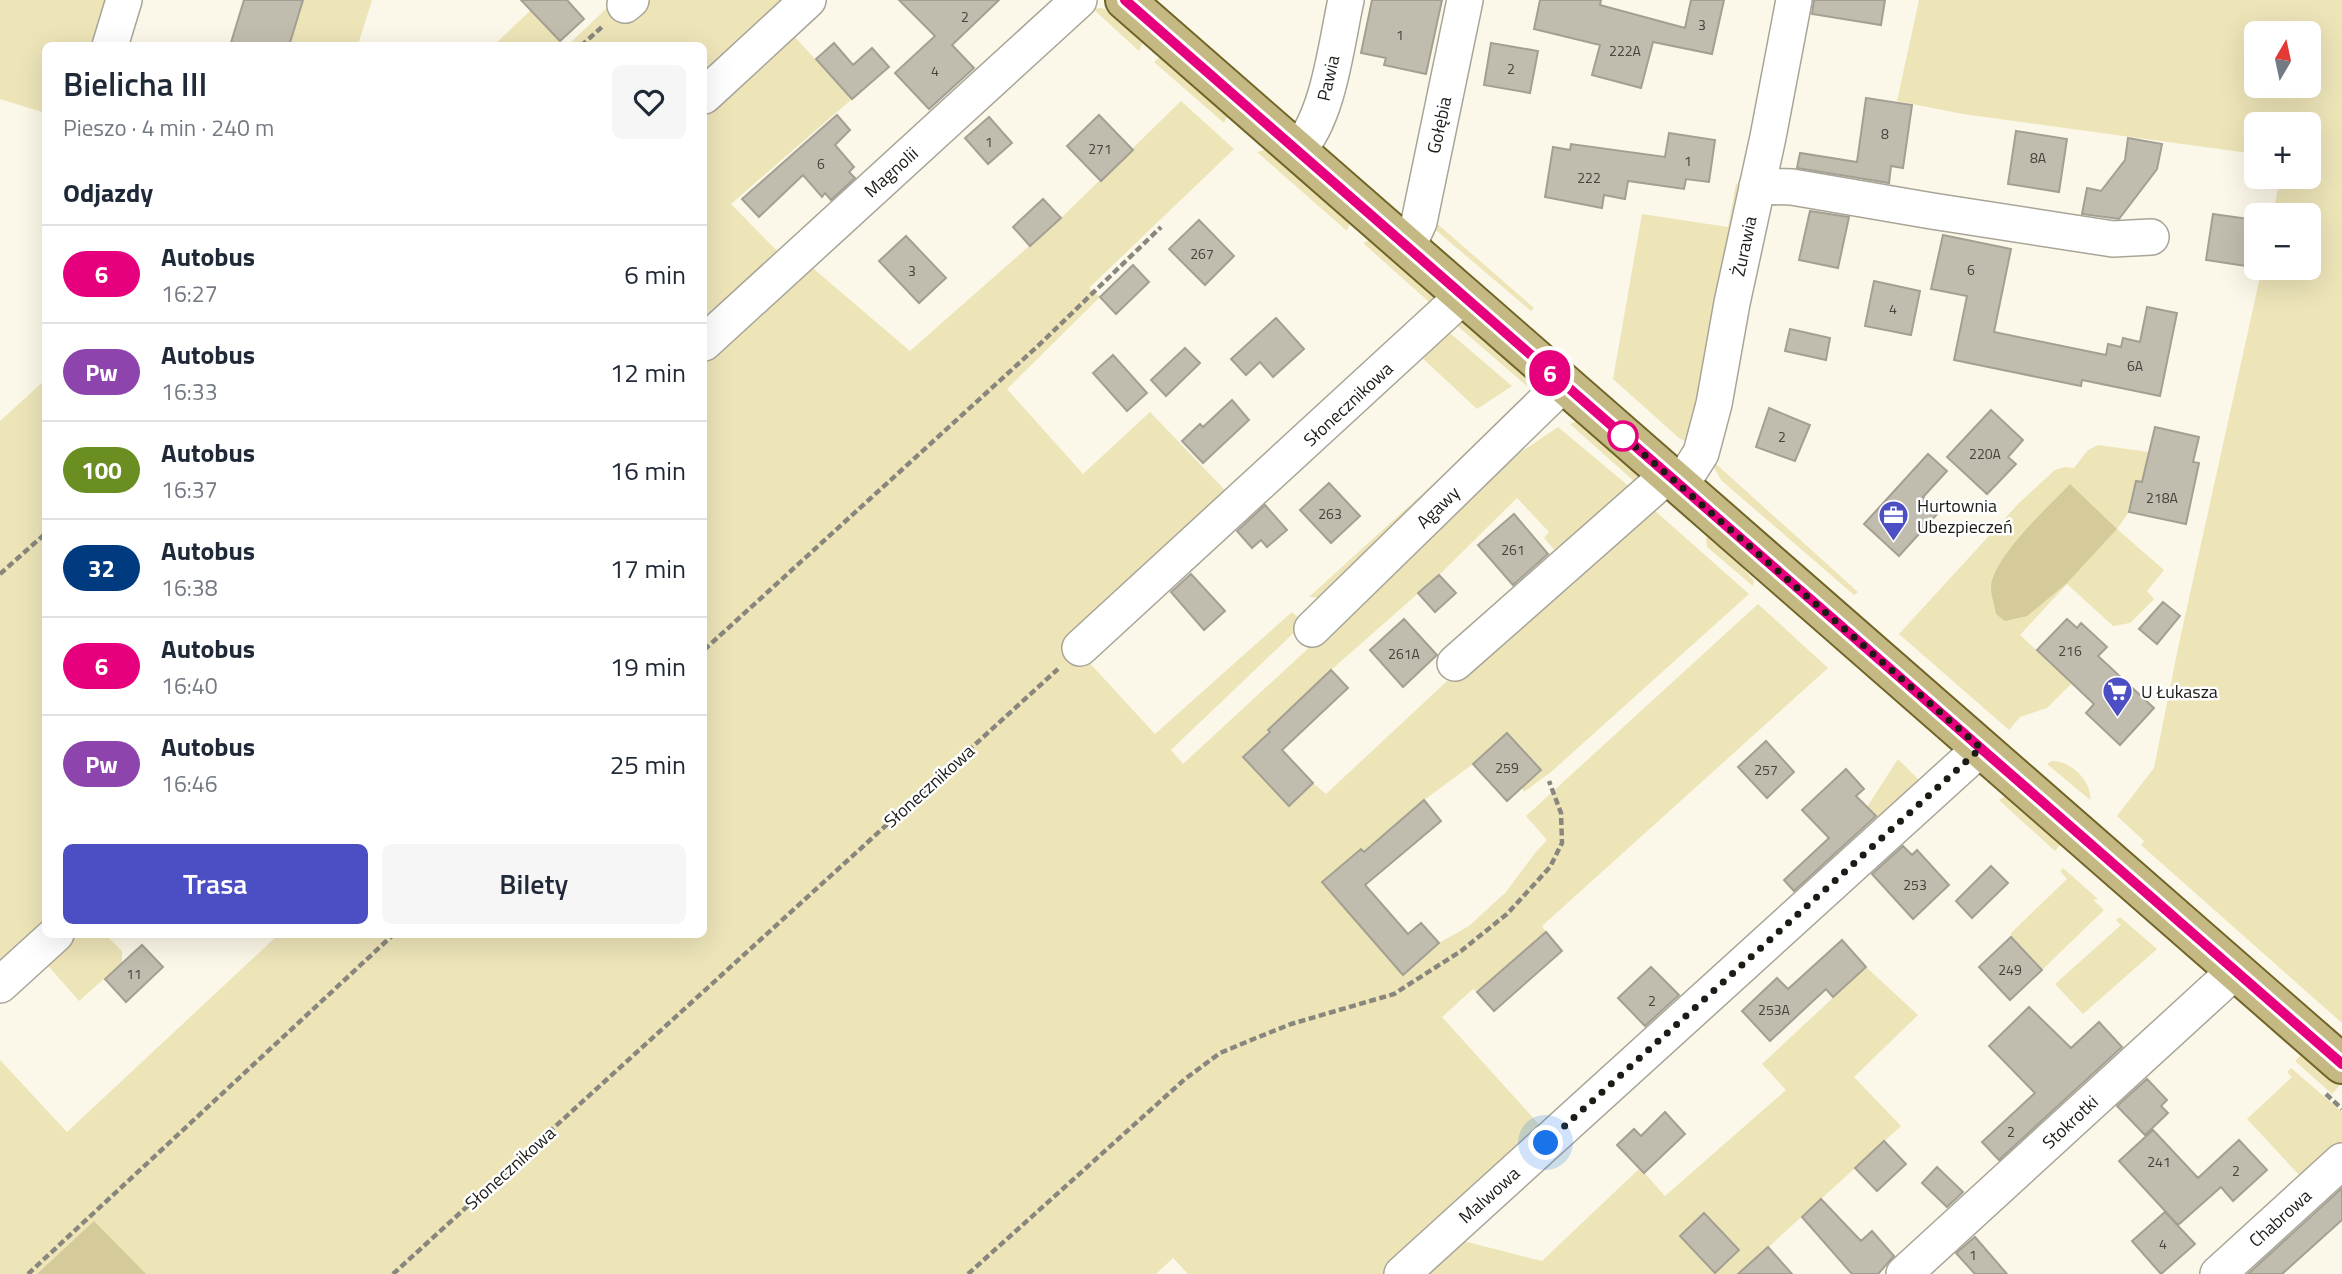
<!DOCTYPE html>
<html lang="pl">
<meta charset="utf-8">
<style>
:root{--surface:#fff;--page:#f6f6f7;--text:#1f2937;--muted:#747a83;--line:#e0e1e3;--accent:#4c4ec4}
body{margin:0;font-family:"Titillium Web",sans-serif;background:var(--page);color:var(--text);height:100vh;display:flex;flex-direction:column;font-size:26px;white-space:nowrap}
*{box-sizing:border-box;margin:0}
p{font-size:23px;color:var(--muted)}
.icon{flex:none;width:38px;height:38px;fill:none;stroke:currentColor;stroke-width:2;stroke-linecap:round;stroke-linejoin:round}
.map{position:relative;flex:1;overflow:hidden}
.sheet{position:absolute;left:42px;top:42px;width:665px;height:896px;display:flex;flex-direction:column;background:var(--surface);border-radius:10px;box-shadow:0 7px 28px #0002}
.sheet>*{flex:none}
.badge{padding:0 14px;border-radius:23px;font-size:24px;line-height:46px}
.needle{width:46px;rotate:9deg}
.tools{position:absolute;left:2244px;top:21px;display:grid;gap:14px}
.tools a{display:grid;place-items:center;width:77px;height:77px;border-radius:10px;background:var(--surface);box-shadow:0 7px 28px #0002;font-size:35px}
.you{position:absolute;width:35px;height:35px;margin:-18px;border:5px solid #fff;border-radius:50%;background:#1a73e8;box-shadow:0 0 0 10px #1a73e833}
.map>.badge{position:absolute;translate:-50% -50%;box-shadow:0 0 0 4px #fff}
h2{padding:0 21px;font-size:26px;line-height:63px}
.round{display:grid;place-items:center;flex:none;width:74px;height:74px;border-radius:10px;background:var(--page)}
.headline{display:flex;align-items:center;justify-content:space-between;height:119px;padding:0 21px}
h1{font-size:33px;font-weight:600;line-height:52px}
.primary-button{display:flex;gap:14px;margin-top:auto;padding:14px 21px}
.primary-button a{flex:1;height:80px;border-radius:10px;background:var(--accent);color:#fff;font-size:28px;font-weight:600;line-height:80px;text-align:center}
.primary-button a+a{background:var(--page);color:var(--text)}
ul{padding:0;list-style:none}
li{display:flex;align-items:center;gap:21px;height:98px;padding:0 21px;border-top:2px solid var(--line)}
li div{flex:1}
li b{display:block;font-size:26px}
li em{font-style:normal}
li .badge{min-width:77px;font-weight:700;text-align:center}
.map>svg:first-child{display:block}
.green{fill:#ede4b8;fill-rule:evenodd}
.forest{fill:#d5ca9a}
.building{fill:#c0bdaf;stroke:#a3a093;stroke-width:2}
.lines{fill:none;stroke-linecap:round;stroke-linejoin:round}
.minor-casing{stroke:#a8a598;stroke-width:38}
.major-casing{stroke:#716427;stroke-width:42}
.path{stroke:#89877d;stroke-width:4.5;stroke-dasharray:7 3.5;stroke-linecap:butt}
.minor{stroke:#fff;stroke-width:35}
.major{stroke:#c5b983;stroke-width:38}
.line-casing{stroke:#fff;stroke-width:16}
.line{stroke:#e6007e;stroke-width:10}
.walk{stroke:#1c1b16;stroke-width:7;stroke-dasharray:0 12.6}
.stop-dot{fill:#fff;stroke:#e6007e;stroke-width:3.5}
.labels{text-anchor:middle;dominant-baseline:central;stroke-width:5;stroke-linejoin:round;paint-order:stroke}
.number-label{font-size:14px;fill:#45443c}
.street-label{font-size:18px;fill:#1c1b16;stroke:#fff}
.poi-label{font-size:18px;fill:#1c1b16;stroke:#fff;text-anchor:start}
</style>
<div class="map">
<svg width="2342" height="1274" viewBox="0 0 2342 1274">
<rect width="100%" height="100%" fill="#fbf8e9"/>
<path class="green" d="M 0,0 L 112,0 L 97,45 L 46,46 L 45,113 L 0,99 Z
M 303,0 L 372,0 L 358,45 L 289,45 Z
M 649,0 L 826,0 L 792,34 L 852,99 L 731,204 L 780,254 L 704,323 L 704,46 L 567,46 L 612,3 L 626,21 Z
M 1919,0 L 2342,0 L 2342,1023 L 2141,845 L 2144,841 L 2117,816 L 2154,768 L 2178,648 L 2262,268 L 2308,268 L 2308,215 L 2273,215 L 2280,177 L 2308,177 L 2308,124 L 2256,124 L 2256,154 L 1963,114 L 1897,101 ZM 2256,33 L 2308,33 L 2308,86 L 2256,86 Z
M 1100,8 L 1105,9 L 1143,42 L 1139,51 L 1093,9 Z
M 531,10 L 563,45 L 493,46 Z
M 1159,58 L 1164,59 L 1227,117 L 1224,123 L 1154,62 Z
M 1181,101 L 1234,149 L 1089,288 L 1100,297 L 1007,389 L 1083,474 L 1150,412 L 1245,511 L 1085,658 L 1155,734 L 1292,612 L 1304,623 L 1171,750 L 1183,764 L 1521,452 L 1558,427 L 1631,488 L 1557,553 L 1544,538 L 1549,532 L 1517,498 L 1439,575 L 1331,670 L 1268,729 L 1267,734 L 1244,757 L 1290,805 L 1313,783 L 1326,794 L 1461,668 L 1653,509 L 1749,594 L 1551,772 L 1524,792 L 1522,788 L 1541,770 L 1507,733 L 1473,764 L 1424,800 L 1364,852 L 1360,849 L 1323,882 L 1403,974 L 1439,943 L 1469,926 L 1506,892 L 1535,853 L 1547,840 L 1526,816 L 1758,604 L 1828,668 L 1542,926 L 1546,932 L 1477,992 L 1473,989 L 1442,1017 L 1545,1131 L 1386,1274 L 1188,1274 L 1173,1258 L 1156,1274 L 0,1274 L 0,1060 L 67,1132 L 278,935 L 704,934 L 704,358 L 808,264 L 910,351 L 1061,218 Z
M 1264,150 L 1270,151 L 1350,222 L 1347,231 L 1257,152 Z
M 1736,184 L 1744,186 L 1689,443 L 1679,438 L 1613,379 L 1642,214 L 1728,227 Z
M 1433,220 L 1534,308 L 1531,311 L 1431,226 Z
M 1369,240 L 1374,241 L 1438,297 L 1437,309 L 1363,243 Z
M 1464,318 L 1540,385 L 1543,400 L 1454,323 Z
M 1444,328 L 1512,386 L 1477,409 L 1417,353 Z
M 45,380 L 45,929 L 0,971 L 0,421 Z
M 1578,421 L 1639,473 L 1635,482 L 1570,424 Z
M 1496,427 L 1319,598 L 1309,597 Z
M 2098,445 L 2149,452 L 2142,482 L 2136,481 L 2129,512 L 2117,529 L 2164,570 L 2147,591 L 2154,599 L 2130,623 L 2113,626 L 2067,584 L 2020,635 L 2072,683 L 2047,708 L 2020,717 L 2009,730 L 1899,634 L 2019,503 L 2055,470 L 2065,467 L 2074,468 L 2088,450 ZM 2070,484 L 1991,586 C 2007,544 2040,516 2070,484 Z
M 1715,463 L 1858,592 L 1854,595 L 1722,481 L 1714,468 Z
M 1711,532 L 1754,581 L 1753,586 L 1707,547 L 1706,539 Z
M 1898,759 L 1925,786 L 1883,824 L 1867,807 Z
M 2052,761 C 2070,760 2093,782 2090,800 L 2047,764 Z
M 2004,797 L 2010,798 L 2058,840 L 2060,845 L 2055,851 L 1999,800 Z
M 2063,868 L 2098,899 L 2093,900 L 2104,910 L 2042,970 L 2011,937 L 2011,933 L 2067,879 L 2060,871 Z
M 2120,917 L 2157,949 L 2083,1014 L 2055,984 L 2121,925 L 2116,920 Z
M 71,935 L 106,935 L 122,951 L 122,963 L 79,1001 L 43,960 Z
M 1866,967 L 1918,1015 L 1854,1077 L 1901,1126 L 1739,1274 L 1424,1274 L 1463,1241 L 1542,1261 L 1640,1168 L 1665,1196 L 1786,1090 L 1762,1064 Z
M 2305,1051 L 2342,1083 L 2332,1094 L 2295,1061 Z
M 2291,1068 L 2342,1112 L 2342,1145 L 2300,1176 L 2247,1119 L 2292,1077 L 2287,1072 Z"/>
<path class="forest" d="M 2070,484 L 2117,529 L 2067,583 L 2027,616 L 2005,621 L 1996,614 C 1995,606 1991,596 1991,587 C 1993,557 2049,506 2070,484 Z
M 94,1221 L 146,1274 L 37,1274 Z"/>
<path class="building" d="M 244,0 L 303,0 L 289,46 L 230,46 Z
M 521,0 L 567,0 L 584,19 L 560,41 Z
M 899,0 L 999,0 L 952,45 L 974,68 L 929,109 L 895,73 L 935,36 Z
M 1372,0 L 1442,0 L 1426,74 L 1384,65 L 1386,58 L 1361,53 Z
M 1540,0 L 1601,0 L 1600,5 L 1685,28 L 1691,0 L 1724,0 L 1712,54 L 1653,42 L 1641,88 L 1592,75 L 1600,45 L 1534,29 Z
M 1814,0 L 1885,0 L 1881,25 L 1812,14 Z
M 834,43 L 853,65 L 872,48 L 889,67 L 852,99 L 816,59 Z
M 1491,43 L 1538,51 L 1530,93 L 1484,85 Z
M 1866,98 L 1912,105 L 1903,168 L 1891,166 L 1889,183 L 1797,168 L 1800,153 L 1857,162 Z
M 837,115 L 850,130 L 835,145 L 854,167 L 849,172 L 855,178 L 831,200 L 825,193 L 822,197 L 803,175 L 759,217 L 742,199 Z
M 1099,115 L 1133,150 L 1101,181 L 1067,146 Z
M 989,117 L 1012,143 L 988,164 L 965,138 Z
M 2016,131 L 2067,139 L 2059,192 L 2008,184 Z
M 1669,133 L 1715,140 L 1709,182 L 1686,179 L 1684,189 L 1628,181 L 1625,199 L 1604,195 L 1602,208 L 1545,197 L 1553,147 L 1570,150 L 1571,144 L 1665,157 Z
M 2128,138 L 2162,144 L 2157,169 L 2119,219 L 2082,214 L 2087,188 L 2101,191 L 2125,160 Z
M 1043,199 L 1061,218 L 1030,246 L 1013,227 Z
M 1810,211 L 1849,217 L 1838,268 L 1799,260 Z
M 2213,214 L 2256,220 L 2253,267 L 2206,260 Z
M 1199,220 L 1234,256 L 1205,285 L 1169,249 Z
M 1943,235 L 2011,249 L 1994,332 L 2106,355 L 2108,344 L 2121,347 L 2123,338 L 2140,342 L 2147,307 L 2177,313 L 2160,396 L 2082,380 L 2081,386 L 1954,360 L 1967,296 L 1931,289 Z
M 906,236 L 946,278 L 919,303 L 879,261 Z
M 1133,265 L 1149,282 L 1116,314 L 1100,297 Z
M 1874,281 L 1920,291 L 1911,335 L 1865,326 Z
M 1276,318 L 1304,349 L 1273,377 L 1260,362 L 1246,375 L 1231,359 Z
M 1790,329 L 1830,338 L 1826,360 L 1785,351 Z
M 1185,348 L 1200,363 L 1166,396 L 1151,380 Z
M 1113,355 L 1147,393 L 1127,411 L 1093,373 Z
M 1232,400 L 1249,420 L 1203,463 L 1182,441 L 1200,424 L 1203,427 Z
M 1769,408 L 1810,425 L 1795,461 L 1756,447 Z
M 1991,410 L 2023,440 L 2008,457 L 2016,464 L 1987,494 L 1947,457 Z
M 2155,427 L 2199,437 L 2193,462 L 2199,463 L 2186,524 L 2129,512 L 2136,481 L 2142,482 Z
M 1928,454 L 1947,471 L 1923,497 L 1939,512 L 1899,556 L 1864,524 Z
M 1329,483 L 1360,516 L 1331,543 L 1300,510 Z
M 1265,505 L 1287,530 L 1267,547 L 1261,540 L 1252,548 L 1237,531 Z
M 1514,514 L 1548,554 L 1513,585 L 1478,545 Z
M 1191,574 L 1225,611 L 1204,630 L 1171,592 Z
M 1439,575 L 1456,593 L 1435,612 L 1418,593 Z
M 2163,602 L 2180,616 L 2157,644 L 2139,629 Z
M 1404,619 L 1437,655 L 1403,687 L 1370,650 Z
M 2067,619 L 2077,628 L 2081,623 L 2107,647 L 2098,656 L 2154,708 L 2120,745 L 2086,713 L 2094,704 L 2037,650 Z
M 1331,670 L 1348,688 L 1282,750 L 1313,783 L 1289,806 L 1243,757 L 1270,732 L 1268,730 Z
M 1507,733 L 1541,770 L 1507,801 L 1473,764 Z
M 1766,741 L 1794,772 L 1767,798 L 1738,767 Z
M 1846,769 L 1864,789 L 1856,796 L 1876,816 L 1794,891 L 1784,880 L 1829,838 L 1802,810 Z
M 1424,800 L 1441,821 L 1365,885 L 1408,934 L 1421,923 L 1439,943 L 1403,975 L 1322,882 L 1361,849 L 1364,852 Z
M 1903,846 L 1912,855 L 1917,850 L 1949,885 L 1913,919 L 1872,874 Z
M 1991,866 L 2008,883 L 1972,918 L 1956,901 Z
M 1546,932 L 1562,951 L 1494,1011 L 1477,992 Z
M 2011,937 L 2042,970 L 2010,1000 L 1979,967 Z
M 1842,940 L 1866,967 L 1833,997 L 1826,989 L 1770,1041 L 1742,1011 L 1777,978 L 1788,989 Z
M 142,945 L 163,967 L 126,1002 L 105,979 Z
M 1651,967 L 1679,995 L 1645,1026 L 1618,998 Z
M 2029,1007 L 2071,1048 L 2099,1022 L 2122,1047 L 1999,1160 L 1982,1142 L 2035,1093 L 1989,1046 Z
M 2147,1079 L 2167,1100 L 2161,1106 L 2168,1113 L 2145,1135 L 2117,1106 Z
M 1665,1112 L 1685,1134 L 1644,1173 L 1617,1145 L 1634,1129 L 1641,1136 Z
M 2153,1130 L 2198,1178 L 2239,1140 L 2267,1170 L 2233,1201 L 2221,1187 L 2178,1225 L 2119,1161 Z
M 1884,1141 L 1906,1164 L 1877,1191 L 1855,1168 Z
M 1937,1167 L 1963,1192 L 1947,1207 L 1922,1183 Z
M 2342,1188 L 2342,1220 L 2282,1274 L 2248,1274 Z
M 1821,1199 L 1861,1241 L 1872,1231 L 1894,1256 L 1878,1274 L 1852,1274 L 1802,1217 Z
M 2165,1212 L 2195,1244 L 2161,1274 L 2132,1241 Z
M 1704,1213 L 1739,1250 L 1715,1273 L 1680,1236 Z
M 1975,1237 L 2007,1274 L 1975,1274 L 1956,1253 Z
M 1768,1247 L 1792,1274 L 1738,1274 Z"/>
<g class="lines">
<defs>
<path id="minor" d="M 625,5 L 631,0
M 110,46 L 124,0
M 704,96 L 808,0
M 1297,151 C 1329,117 1336,45 1346,0
M 1757,186 L 1792,187 L 1932,211 L 2113,239 L 2151,237
M 1407,248 L 1419,222 L 1465,0
M 704,343 L 1079,0
M 1680,486 L 1701,453 L 1714,404 L 1732,303 L 1768,137 L 1794,0
M 1312,629 L 1563,384
M 1080,648 L 1463,296
M 1455,663 L 1668,475
M 0,985 L 56,934
M 1402,1274 L 1981,748
M 1904,1274 L 2235,971
M 2218,1274 L 2342,1161"/>
<path id="major" d="M 1125,0 L 2342,1064"/>
</defs>
<use href="#minor" class="minor-casing"/>
<use href="#major" class="major-casing"/>
<path class="path" d="M 581,46 L 604,25
M 0,574 L 46,533
M 704,650 L 1040,344 L 1161,227
M 2326,1094 L 2342,1109
M 28,1274 L 394,934
M 393,1274 L 1058,669
M 968,1274 L 1185,1079 L 1220,1053 L 1256,1038 L 1291,1024 L 1394,994 L 1461,951 L 1507,914 L 1550,867 L 1562,843 L 1561,813 L 1549,781"/>
<use href="#minor" class="minor"/>
<use href="#major" class="major"/>
</g>
<g class="lines">
<defs>
<path id="line" d="M 1125,0 L 2342,1064"/>
</defs>
<use href="#line" class="line-casing"/>
<use href="#line" class="line"/>
<path class="walk" d="M 1546,1143 L 1981,748 L 1623,436"/>
</g>
<defs>
<symbol id="office-pin" viewBox="-11 -11 22 30"><path d="M0 17L-7.5 6A9.5 9.5 0 1 1 7.5 6Z" fill="#4c4ec4" stroke="#fff"/><path d="M-6-3h4V-5.5h4V-3h4V5H-6ZM-1-4.5V-3h2v-1.5ZM-6 0V1H6V0Z" fill="#fff"/></symbol>
<symbol id="supermarket-pin" viewBox="-11 -11 22 30"><path d="M0 17L-7.5 6A9.5 9.5 0 1 1 7.5 6Z" fill="#4c4ec4" stroke="#fff"/><path d="M-6-5.5h2.5l.6 2H6L4.5 2H-2.5L-4.4-4H-6ZM-1.5 3.2a1.3 1.3 0 1 0 .1 0ZM3 3.2a1.3 1.3 0 1 0 .1 0Z" fill="#fff"/></symbol>
</defs>
<g fill-rule="evenodd">
<use href="#office-pin" x="1876" y="498" width="35" height="47"/>
<use href="#supermarket-pin" x="2100" y="674" width="35" height="47"/>
</g>
<circle class="stop-dot" cx="1623" cy="436" r="14"/>
<g class="labels">
<g class="number-label">
<text x="965" y="16">2</text>
<text x="1702" y="24">3</text>
<text x="1400" y="34">1</text>
<text x="1625" y="50">222A</text>
<text x="1511" y="68">2</text>
<text x="935" y="70">4</text>
<text x="1885" y="133">8</text>
<text x="989" y="141">1</text>
<text x="1100" y="148">271</text>
<text x="2038" y="157">8A</text>
<text x="1688" y="160">1</text>
<text x="821" y="163">6</text>
<text x="1589" y="177">222</text>
<text x="1202" y="253">267</text>
<text x="1971" y="269">6</text>
<text x="912" y="270">3</text>
<text x="1893" y="308">4</text>
<text x="2135" y="365">6A</text>
<text x="1782" y="436">2</text>
<text x="1985" y="453">220A</text>
<text x="2162" y="497">218A</text>
<text x="1330" y="513">263</text>
<text x="1513" y="549">261</text>
<text x="2070" y="650">216</text>
<text x="1404" y="653">261A</text>
<text x="1507" y="767">259</text>
<text x="1766" y="769">257</text>
<text x="1915" y="884">253</text>
<text x="2010" y="969">249</text>
<text x="134" y="973">11</text>
<text x="1652" y="1000">2</text>
<text x="1774" y="1009">253A</text>
<text x="2011" y="1131">2</text>
<text x="2159" y="1161">241</text>
<text x="2236" y="1170">2</text>
<text x="2163" y="1243">4</text>
<text x="1973" y="1254">1</text>
</g>
<g class="street-label">
<text transform="translate(1328 78) rotate(-77)">Pawia</text>
<text transform="translate(1439 125) rotate(-78)">Gołębia</text>
<text transform="translate(891 172) rotate(-42)">Magnolii</text>
<text transform="translate(1744 246) rotate(-78)">Żurawia</text>
<text transform="translate(1348 404) rotate(-43)">Słonecznikowa</text>
<text transform="translate(1438 507) rotate(-44)">Agawy</text>
<text transform="translate(929 786) rotate(-42)">Słonecznikowa</text>
<text transform="translate(2070 1122) rotate(-43)">Stokrotki</text>
<text transform="translate(510 1168) rotate(-42)">Słonecznikowa</text>
<text transform="translate(1489 1195) rotate(-42)">Malwowa</text>
<text transform="translate(2280 1218) rotate(-42)">Chabrowa</text>
</g>
<g class="poi-label">
<text x="1917" y="505">Hurtownia<tspan x="1917" dy="21">Ubezpieczeń</tspan></text>
<text x="2141" y="691">U Łukasza</text>
</g>
</g>
</svg>
<div class="tools">
<a><svg class="needle" viewBox="-14 -14 28 28"><path d="M0-13l5 13h-10z" fill="#e53935"/><path d="M0 13l5-13h-10z" fill="#747a83"/></svg></a>
<a>+</a>
<a>−</a>
</div>
<div class="you" style="left:1546px;top:1143px"></div>
<b class="badge" style="left:1550px;top:373px;background:#e6007e;color:#fff">6</b>
<section class="sheet">
<div class="headline"><div><h1>Bielicha III</h1><p>Pieszo · 4 min · 240 m</p></div><a class="round"><svg class="icon" aria-label="heart" viewBox="0 0 24 24"><path d="M12 20l-8-8c-3-5 5-10 8-4 3-6 11-1 8 4z"/></svg></a></div>
<h2>Odjazdy</h2>
<ul>
<li><span class="badge" style="background:#e6007e;color:#fff">6</span><div><b>Autobus</b><p>16:27</p></div><em>6 min</em></li>
<li><span class="badge" style="background:#8e44ad;color:#fff">Pw</span><div><b>Autobus</b><p>16:33</p></div><em>12 min</em></li>
<li><span class="badge" style="background:#6b8e23;color:#fff">100</span><div><b>Autobus</b><p>16:37</p></div><em>16 min</em></li>
<li><span class="badge" style="background:#003b80;color:#fff">32</span><div><b>Autobus</b><p>16:38</p></div><em>17 min</em></li>
<li><span class="badge" style="background:#e6007e;color:#fff">6</span><div><b>Autobus</b><p>16:40</p></div><em>19 min</em></li>
<li><span class="badge" style="background:#8e44ad;color:#fff">Pw</span><div><b>Autobus</b><p>16:46</p></div><em>25 min</em></li>
</ul>
<div class="primary-button"><a>Trasa</a><a>Bilety</a></div>
</section>
</div>
